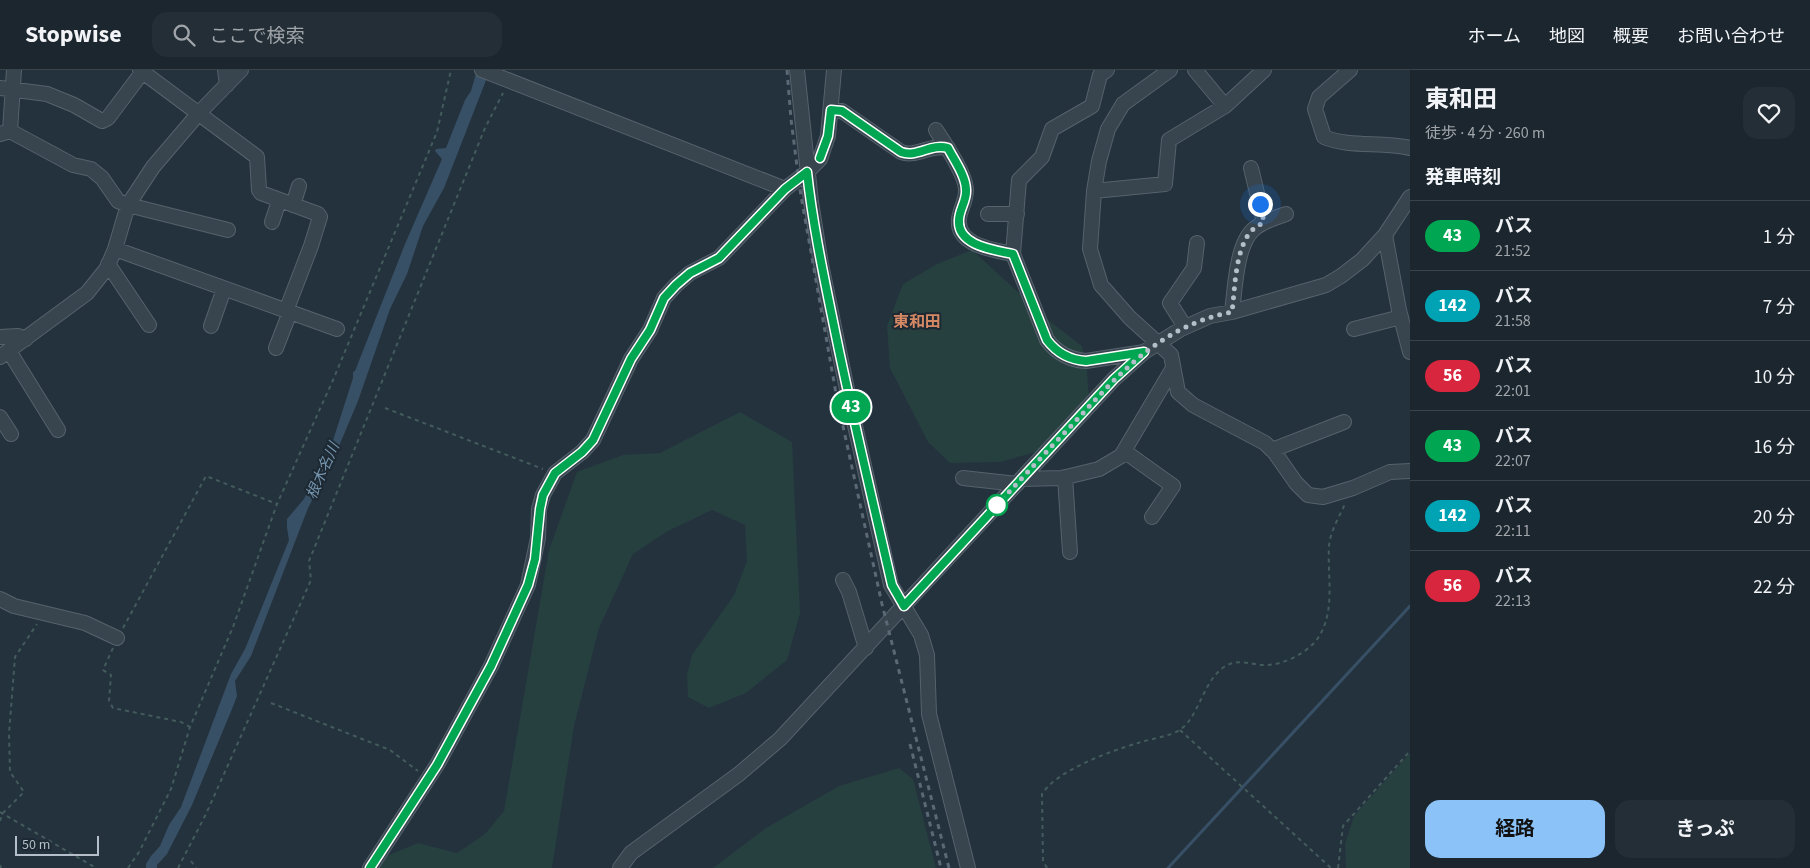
<!DOCTYPE html>
<html lang="ja">
<meta charset="utf-8">
<style>
:root{--surface:#1b262e;--page:#242e36;--text:#f1f3f6;--muted:#a0a5aa;--line:#39434a;--accent:#8bc2f8}
body{margin:0;font-family:"Source Sans 3","Noto Sans JP",sans-serif;background:var(--page);color:var(--text);height:100vh;display:flex;flex-direction:column;font-size:19px;white-space:nowrap}
*{box-sizing:border-box;margin:0}
p{font-size:16px;color:var(--muted)}
.icon{flex:none;width:28px;height:28px;fill:none;stroke:currentColor;stroke-width:2;stroke-linecap:round;stroke-linejoin:round}
.map{position:relative;flex:1;overflow:hidden}
.sheet{display:flex;flex-direction:column;background:var(--surface);width:400px}
.sheet>*{flex:none}
.badge{padding:0 10px;border-radius:16px;font-size:18px;line-height:32px}
.scale{position:absolute;left:15px;bottom:12px;width:84px;box-sizing:border-box;padding-left:5px;border:2px solid #b4bfc9;border-top:0;font-size:14px;line-height:18px;white-space:nowrap;color:#b4bfc9;-webkit-text-stroke:4px #1d2933;paint-order:stroke}
.you{position:absolute;width:25px;height:25px;margin:-12px;border:4px solid #fff;border-radius:50%;background:#1a73e8;box-shadow:0 0 0 8px #1a73e833}
.map>.badge{position:absolute;translate:-50% -50%;box-shadow:0 0 0 2px #fff}
h2{padding:0 15px;font-size:19px;line-height:45px}
.round{display:grid;place-items:center;flex:none;width:52px;height:52px;border-radius:15px;background:var(--page)}
.head{display:flex;align-items:center;justify-content:space-between;height:85px;padding:0 15px}
h1{font-size:24px;font-weight:700;line-height:38px}
.button{display:flex;gap:10px;margin-top:auto;padding:10px 15px}
.button a{flex:1;height:58px;border-radius:15px;background:var(--accent);color:#111;font-size:20px;font-weight:700;line-height:58px;text-align:center}
.button a+a{background:var(--page);color:var(--text)}
ul{padding:0;list-style:none}
li{display:flex;align-items:center;gap:15px;height:70px;padding:0 15px;border-top:1px solid var(--line)}
li div{flex:1}
li b{display:block;font-size:19px}
li em{font-style:normal}
li .badge{min-width:55px;font-weight:700;text-align:center}
header{display:flex;align-items:center;gap:30px;box-sizing:border-box;height:70px;padding:0 25px;background:var(--surface);border-bottom:1px solid var(--line)}
header strong{font-size:24px}
nav{display:flex;gap:28px;margin-inline-start:auto;font-size:18px}
.search{width:350px;height:45px;background:var(--page);display:flex;align-items:center;gap:12px;box-sizing:border-box;padding:0 18px;border-radius:15px;color:var(--muted);font-size:19px}
main{display:flex;flex:1;min-height:0}
.map>svg:first-child{display:block}
.green{fill:#263f3f}
.water{fill:#385065}
.lines{fill:none;stroke-linecap:round;stroke-linejoin:round}
.stream{stroke:#385065;stroke-width:3}
.minor-casing{stroke:#56626c;stroke-width:16}
.path{stroke:#445b5c;stroke-width:2;stroke-dasharray:4 4;stroke-linecap:butt}
.minor{stroke:#38444e;stroke-width:14}
.rail{stroke:#5a6975;stroke-width:3;stroke-dasharray:5 5;stroke-linecap:butt}
.line-casing{stroke:#fff;stroke-width:11}
.line{stroke:#00a651;stroke-width:8}
.walk{stroke:#b4bfc9;stroke-width:5;stroke-dasharray:0 9}
.stop-dot{fill:#fff;stroke:#00a651;stroke-width:2.5}
.labels{text-anchor:middle;dominant-baseline:central;stroke-width:4;stroke-linejoin:round;paint-order:stroke}
.water-label{font-size:15px;font-style:italic;fill:#7493ac;stroke:#1d2933}
.quarter-label{font-size:16px;font-weight:bold;fill:#d58864;stroke:#1d2933}
</style>
<header>
<strong>Stopwise</strong>
<div class="search"><svg class="icon" aria-label="search" viewBox="0 0 24 24"><circle cx="10" cy="10" r="6"/><path d="M15 15l6 6"/></svg>ここで検索</div>
<nav><a>ホーム</a><a>地図</a><a>概要</a><a>お問い合わせ</a></nav>
</header>
<main>
<div class="map">
<svg width="1410" height="798" viewBox="0 0 1410 798">
<rect width="100%" height="100%" fill="#24323e"/>
<path class="green" d="M 972,180 L 1051,252 L 1082,276 L 1087,301 L 1090,345 L 1040,381 L 1000,392 L 950,393 L 928,372 L 890,298 L 887,256 L 903,214 L 937,194 Z
M 740,342 L 792,372 L 800,543 L 787,590 L 746,623 L 709,638 L 688,627 L 687,605 L 692,585 L 734,525 L 747,491 L 745,455 L 712,440 L 668,461 L 633,484 L 599,558 L 574,656 L 552,798 L 367,798 L 365,795 L 418,773 L 457,783 L 485,764 L 504,741 L 549,480 L 577,402 L 623,385 L 660,383 Z
M 1410,683 L 1410,798 L 1346,798 L 1345,774 L 1354,746 Z
M 899,698 L 913,709 L 936,798 L 713,798 L 766,758 L 839,716 Z"/>
<path class="water" d="M 477,0 L 490,0 L 444,118 L 423,156 L 407,204 L 390,239 L 358,331 L 331,395 L 308,438 L 251,586 L 235,611 L 237,626 L 232,639 L 192,735 L 167,784 L 157,795 L 157,798 L 146,798 L 146,794 L 151,786 L 160,776 L 169,755 L 181,737 L 231,604 L 245,579 L 289,470 L 287,458 L 287,449 L 304,429 L 317,400 L 327,389 L 353,308 L 353,302 L 355,301 L 405,174 L 442,89 L 435,81 L 436,79 L 446,78 L 465,30 L 471,21 Z"/>
<g class="lines">
<path class="stream" d="M 1168,798 L 1410,536"/>
<defs>
<path id="minor" d="M 140,0 L 257,87 L 259,120 L 261,123 L 318,144 L 320,147 L 311,176 L 286,241
M 225,0 L 227,15
M 482,0 L 785,119
M 797,0 L 811,132 L 821,194 L 849,329 L 891,515 L 921,565 L 927,585 L 929,644 L 968,798
M 1107,0 L 1100,5 L 1092,36 L 1052,59 L 1042,87 L 1019,110 L 1013,184 L 1047,270 C 1057,283 1069,290 1086,291 L 1144,282
M 1170,0 L 1123,34 L 1108,59 L 1099,91 L 1094,121 L 1090,179 L 1101,215 L 1130,248 L 1171,285 L 1178,322 L 1193,335 L 1265,373 L 1275,383 L 1296,413 L 1308,425 L 1323,427 L 1353,418 L 1390,402 L 1410,401
M 1195,0 L 1225,36
M 1350,0 L 1319,27 L 1315,39 L 1324,67 C 1350,78 1382,71 1410,78
M 0,18 L 47,24 L 74,35 L 102,51 L 108,48 L 144,0
M 831,40 L 842,41 L 901,82 C 917,88 931,73 948,78
M 936,60 C 945,74 965,103 966,119 C 967,129 960,139 959,149 C 956,176 995,180 1013,184
M 10,61 L 14,0
M 0,64 L 10,61 L 73,95 L 91,99 L 102,108 L 118,131 L 128,135 L 228,160
M 1251,98 L 1264,152
M 1094,121 L 1165,114 L 1169,70 L 1225,36 L 1264,0
M 293,135 L 299,116
M 988,144 L 1017,144
M 272,152 L 279,131
M 1385,165 L 1399,240 L 1410,282
M 115,179 L 337,259
M 108,194 L 149,255
M 1232,242 C 1235,220 1236,174 1254,159 C 1263,151 1275,148 1286,144
M 211,256 L 224,219
M 1185,257 L 1170,233 L 1194,198 L 1197,173
M 1354,259 L 1401,247
M 0,267 L 18,266 L 26,269
M 276,278 L 290,242
M 9,281 L 58,360
M 0,287 L 87,223 L 107,198 L 115,179 L 128,135 L 153,97 L 199,43 L 241,0
M 0,347 L 11,364
M 1272,380 L 1344,352
M 1124,381 L 1173,416 L 1152,447
M 1065,407 L 1070,482
M 963,408 L 1017,414
M 1021,409 L 1062,408 L 1099,399 L 1121,386 L 1173,298
M 843,510 L 849,522 L 866,578
M 0,529 L 14,536 L 85,553 L 117,568
M 370,798 L 437,695 L 491,596 L 528,515 L 538,468 L 539,439 L 543,425 L 555,403 L 582,382 L 593,370 L 631,289 L 650,260 L 664,228 L 676,215 L 690,203 L 719,188 L 785,119 L 807,102 L 820,89 L 828,66 L 834,0
M 620,798 L 631,783 L 739,704 L 780,669 L 1114,309 L 1144,282 L 1181,259 L 1210,246 L 1232,242 L 1326,215 L 1341,206 L 1362,190 L 1385,165 L 1410,127"/>
</defs>
<use href="#minor" class="minor-casing"/>
<path class="path" d="M 385,338 L 543,399
M 123,558 L 206,406 L 277,434
M 113,578 L 103,600 L 111,605 L 109,631 L 113,638 L 181,652 L 190,657
M 271,633 L 390,680 L 418,701
M 1180,660 L 1331,798
M 0,742 L 96,798
M 0,751 L 3,743 L 24,722 L 10,702 L 9,664 L 15,587 L 37,554
M 191,791 L 196,798
M 0,795 L 1,798
M 128,798 L 139,782 L 171,719 L 190,657 L 233,557 L 277,434 L 333,310 L 437,62 L 451,0
M 178,798 L 206,744 L 311,510 L 309,491 L 485,58 L 503,23
M 1047,798 L 1043,791 L 1042,724 C 1057,700 1111,681 1138,673 C 1150,669 1166,667 1178,661 C 1199,649 1202,612 1224,597 C 1239,587 1252,596 1268,595 C 1284,594 1304,584 1315,572 C 1337,545 1327,507 1329,476 C 1330,462 1339,447 1345,434
M 1338,798 L 1343,756 L 1410,681"/>
<use href="#minor" class="minor"/>
<path class="rail" d="M 787,0 L 791,49 L 800,120 L 837,329 L 882,534 L 949,798
M 910,674 L 941,798"/>
</g>
<g class="lines">
<defs>
<path id="line" d="M 370,798 L 437,695 L 491,596 L 528,515 L 535,489 L 540,439 L 543,425 L 555,403 L 582,382 L 593,370 L 631,289 L 650,260 L 664,228 L 676,215 L 690,203 L 719,188 L 785,119 L 807,102 C 813,157 825,212 836,266 C 853,349 873,432 892,515 L 904,536 L 1114,309 L 1144,282 L 1086,291 C 1069,290 1057,283 1047,270 L 1013,184 C 995,180 957,176 959,150 C 959,140 967,130 966,120 C 966,106 954,90 948,78 C 931,73 917,88 901,82 L 842,41 L 831,40 L 828,66 L 820,88"/>
</defs>
<use href="#line" class="line-casing"/>
<use href="#line" class="line"/>
<path class="walk" d="M 997,435 C 1022,408 1047,381 1073,354 C 1120,303 1160,256 1232,242 C 1235,218 1235,186 1248,165 C 1252,159 1258,156 1264,152 L 1260,134"/>
</g>
<circle class="stop-dot" cx="997" cy="435" r="10"/>
<g class="labels">
<g class="water-label">
<text transform="translate(323 401) rotate(-66)">根木名川</text>
</g>
<g class="quarter-label">
<text x="917" y="252">東和田</text>
</g>
</g>
</svg>
<div class="scale">50 m</div>
<div class="you" style="left:1260px;top:134px"></div>
<b class="badge" style="left:851px;top:337px;background:#00a651;color:#fff">43</b>
</div>
<section class="sheet">
<div class="head"><div><h1>東和田</h1><p>徒歩 · 4 分 · 260 m</p></div><a class="round"><svg class="icon" aria-label="heart" viewBox="0 0 24 24"><path d="M12 20l-8-8c-3-5 5-10 8-4 3-6 11-1 8 4z"/></svg></a></div>
<h2>発車時刻</h2>
<ul>
<li><span class="badge" style="background:#00a651;color:#fff">43</span><div><b>バス</b><p>21:52</p></div><em>1 分</em></li>
<li><span class="badge" style="background:#00a3b4;color:#fff">142</span><div><b>バス</b><p>21:58</p></div><em>7 分</em></li>
<li><span class="badge" style="background:#d7263d;color:#fff">56</span><div><b>バス</b><p>22:01</p></div><em>10 分</em></li>
<li><span class="badge" style="background:#00a651;color:#fff">43</span><div><b>バス</b><p>22:07</p></div><em>16 分</em></li>
<li><span class="badge" style="background:#00a3b4;color:#fff">142</span><div><b>バス</b><p>22:11</p></div><em>20 分</em></li>
<li><span class="badge" style="background:#d7263d;color:#fff">56</span><div><b>バス</b><p>22:13</p></div><em>22 分</em></li>
</ul>
<div class="button"><a>経路</a><a>きっぷ</a></div>
</section>
</main>
